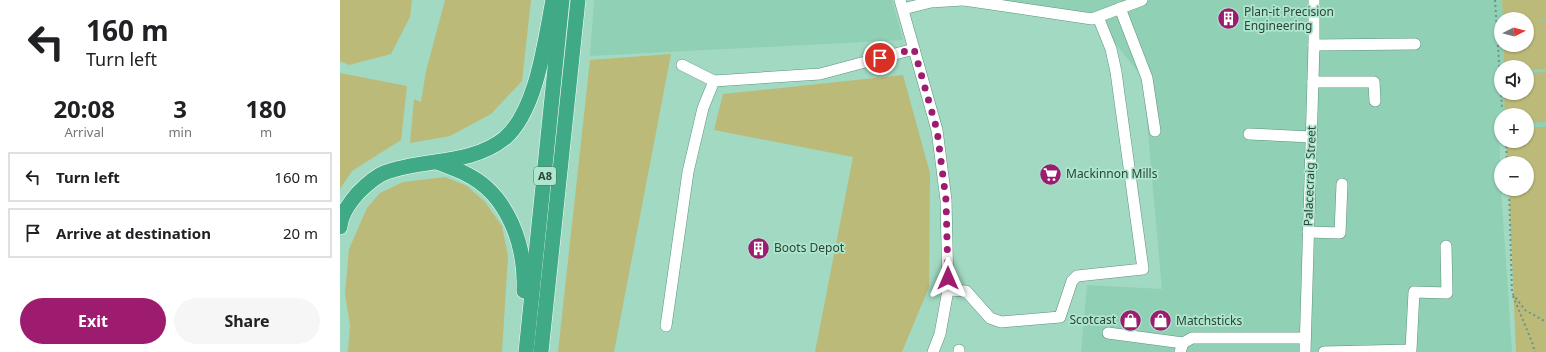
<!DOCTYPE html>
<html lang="en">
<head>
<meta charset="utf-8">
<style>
  :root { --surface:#fff; --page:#f6f6f6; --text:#202124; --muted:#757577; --line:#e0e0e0; --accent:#9d1c6f }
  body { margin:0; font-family:"Noto Sans",sans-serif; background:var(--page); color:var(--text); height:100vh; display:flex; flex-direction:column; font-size:15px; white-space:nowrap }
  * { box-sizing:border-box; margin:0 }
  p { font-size:13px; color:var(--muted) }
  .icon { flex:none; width:22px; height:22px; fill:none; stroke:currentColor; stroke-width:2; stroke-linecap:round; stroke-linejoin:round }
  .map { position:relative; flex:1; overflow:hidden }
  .details { display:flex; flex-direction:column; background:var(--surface); width:340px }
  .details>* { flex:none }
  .banner { background:#fff; color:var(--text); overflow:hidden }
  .needle { width:26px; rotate:84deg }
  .buttons { position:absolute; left:1154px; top:12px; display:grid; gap:8px }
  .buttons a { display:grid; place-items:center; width:40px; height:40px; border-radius:50%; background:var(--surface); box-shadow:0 1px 3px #0004; font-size:20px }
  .pin { position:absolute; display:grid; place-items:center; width:34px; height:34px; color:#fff; margin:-17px; border:2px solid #fff; border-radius:50%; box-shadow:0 1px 4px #0007 }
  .me { position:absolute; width:44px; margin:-22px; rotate:0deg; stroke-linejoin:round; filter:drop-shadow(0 0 3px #0008) }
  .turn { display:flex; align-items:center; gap:14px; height:84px; padding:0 20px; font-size:18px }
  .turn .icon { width:52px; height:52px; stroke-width:2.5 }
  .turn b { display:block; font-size:28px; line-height:34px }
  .eta { display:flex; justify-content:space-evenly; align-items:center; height:68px; text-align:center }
  .eta b { font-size:24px; font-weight:700; line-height:28px }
  .button { display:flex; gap:8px; margin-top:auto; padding:8px 20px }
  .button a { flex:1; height:46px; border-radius:24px; background:var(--accent); color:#fff; font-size:16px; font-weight:700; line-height:46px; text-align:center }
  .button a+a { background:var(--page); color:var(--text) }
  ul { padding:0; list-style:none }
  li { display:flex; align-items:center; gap:12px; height:50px; margin:0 8px 6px; padding:0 12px; border:2px solid var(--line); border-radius:0px }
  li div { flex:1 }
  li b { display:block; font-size:15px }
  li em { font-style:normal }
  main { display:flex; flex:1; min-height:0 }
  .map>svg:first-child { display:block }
  .built { fill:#90d0b5; fill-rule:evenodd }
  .green { fill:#bcba79 }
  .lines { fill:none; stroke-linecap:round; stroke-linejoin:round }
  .minor-casing { stroke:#5e937e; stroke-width:12 }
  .highway-casing { stroke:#fff; stroke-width:16 }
  .path { stroke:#6c9584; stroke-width:2; stroke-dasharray:2 3; stroke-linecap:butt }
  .minor { stroke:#fff; stroke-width:11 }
  .highway { stroke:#40aa86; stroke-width:15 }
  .route { stroke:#9d1c6f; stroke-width:7; stroke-dasharray:0 12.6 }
  .labels { text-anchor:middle; stroke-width:3.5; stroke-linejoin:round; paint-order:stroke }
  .shield { fill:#aee6ce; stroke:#537466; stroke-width:1 }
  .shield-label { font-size:11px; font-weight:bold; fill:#2c4339 }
  .poi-label { font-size:12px; fill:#2c4339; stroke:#aee6ce; text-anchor:start }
  .street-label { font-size:12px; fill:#2c4339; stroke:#aee6ce }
</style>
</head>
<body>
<main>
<section class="details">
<div class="banner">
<div class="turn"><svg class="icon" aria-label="left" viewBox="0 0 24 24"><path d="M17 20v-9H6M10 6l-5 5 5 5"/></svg><div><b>160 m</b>Turn left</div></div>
</div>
<div class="eta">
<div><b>20:08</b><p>Arrival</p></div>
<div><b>3</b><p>min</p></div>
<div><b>180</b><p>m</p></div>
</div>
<ul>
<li><svg class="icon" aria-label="left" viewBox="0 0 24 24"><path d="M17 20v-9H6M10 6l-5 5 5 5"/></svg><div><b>Turn left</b></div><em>160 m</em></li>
<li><svg class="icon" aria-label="arrive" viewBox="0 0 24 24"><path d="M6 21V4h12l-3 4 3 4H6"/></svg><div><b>Arrive at destination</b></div><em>20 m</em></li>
</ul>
<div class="button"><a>Exit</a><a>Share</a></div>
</section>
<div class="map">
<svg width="1206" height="352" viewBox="0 0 1206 352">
  <rect width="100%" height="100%" fill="#a1d9c2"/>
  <g class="built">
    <path d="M254,0H552L563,40L250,56Z"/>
    <path d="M659,0H1206V127H1187V115H1161V128H1159L1161,189L1172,352H741L747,285L822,289L803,78L751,13ZM1161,19H1187V45H1161ZM1161,67H1187V93H1161Z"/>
  </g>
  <g class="green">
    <path d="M0,0H72L70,17L51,54L9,65L0,61Z"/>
    <path d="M105,0H191L182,81L151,114L110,136L70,143L74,99L81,102L86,71Z"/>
    <path d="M1162,0H1206V20L1196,21H1206V69L1187,70V67H1164V45H1187V19H1163Z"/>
    <path d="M331,54L274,352H218L250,60Z"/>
    <path d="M1206,72V122L1187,123V115H1165L1164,93H1187V73Z"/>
    <path d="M0,73L67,86L61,140L12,171L0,189Z"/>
    <path d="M563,75L590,173L589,287L562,352H475L513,157L374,130L383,94Z"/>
    <path d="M1187,127H1206V352H1176L1169,189H1187V163H1167L1166,141H1187Z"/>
    <path d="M105,177L127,186L145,202L162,226L168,256L162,352H8L10,325L5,294L9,249L27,208L40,193L63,182Z"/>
  </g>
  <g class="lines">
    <defs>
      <g id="minor">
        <path d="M560,0L597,130L606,200L608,290L600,334L593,352"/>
        <path d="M624,0L752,19L802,0"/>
        <path d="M780,8L807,78L815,131"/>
        <path d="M563,9L591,2L623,0"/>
        <path d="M974,45L1075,44"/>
        <path d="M342,65L374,81"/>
        <path d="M973,82H1034L1035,101"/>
        <path d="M909,134L971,137"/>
        <path d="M968,232L1000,233L1002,184"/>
        <path d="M608,290L626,291L650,318L661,322L720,317L732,281L737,276L803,269L776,72L771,49L758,17"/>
        <path d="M326,326L348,172L363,108L374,81L480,74L574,49"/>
        <path d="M768,333L843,343"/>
        <path d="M619,352V350"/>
        <path d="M840,352L843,343L852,338H965"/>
        <path d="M965,352L974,45V0"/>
        <path d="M984,352L1071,350L1074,292L1107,293L1106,246"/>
      </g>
      <g id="highway">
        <path d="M97,162C106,166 116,169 126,174C168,194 186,246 184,291"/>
        <path d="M0,227C1,214 9,203 18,193C25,186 34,177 44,173C83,158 130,166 165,138C197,110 205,40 213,0"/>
        <path d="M186,352L222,0"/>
        <path d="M201,352L238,0"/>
      </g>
    </defs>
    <use href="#minor" class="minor-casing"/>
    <use href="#highway" class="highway-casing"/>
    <g class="path">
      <path d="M1155,0L1162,108"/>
      <path d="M1166,141L1167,163"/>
      <path d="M1169,189L1172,293L1185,310L1206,322"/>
      <path d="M1173,296L1192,342L1195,352"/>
    </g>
    <use href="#minor" class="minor"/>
    <use href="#highway" class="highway"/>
  </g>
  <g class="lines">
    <path class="route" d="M540,58L574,49L597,130L606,200L608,278"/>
  </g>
  <defs>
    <symbol id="building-disc" viewBox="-11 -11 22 22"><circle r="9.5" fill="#9d1c6f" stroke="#aee6ce"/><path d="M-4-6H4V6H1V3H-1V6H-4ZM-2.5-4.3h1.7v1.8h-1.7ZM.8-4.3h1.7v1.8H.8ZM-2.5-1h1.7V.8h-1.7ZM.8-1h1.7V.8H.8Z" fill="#fff"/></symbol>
    <symbol id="supermarket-disc" viewBox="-11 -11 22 22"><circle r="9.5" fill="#9d1c6f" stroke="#aee6ce"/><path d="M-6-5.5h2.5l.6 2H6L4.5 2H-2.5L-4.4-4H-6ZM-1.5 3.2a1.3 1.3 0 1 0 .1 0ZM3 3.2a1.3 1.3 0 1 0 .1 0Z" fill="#fff"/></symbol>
    <symbol id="shop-disc" viewBox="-11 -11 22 22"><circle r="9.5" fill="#9d1c6f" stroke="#aee6ce"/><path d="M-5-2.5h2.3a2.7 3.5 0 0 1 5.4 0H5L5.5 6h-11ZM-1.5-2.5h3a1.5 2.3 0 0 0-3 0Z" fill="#fff"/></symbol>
  </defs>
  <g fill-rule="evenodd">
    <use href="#building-disc" x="876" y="6" width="25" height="25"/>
    <use href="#supermarket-disc" x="698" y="162" width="25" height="25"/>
    <use href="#building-disc" x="406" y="236" width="25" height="25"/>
    <use href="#shop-disc" x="778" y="308" width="25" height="25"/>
    <use href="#shop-disc" x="808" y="308" width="25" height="25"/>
  </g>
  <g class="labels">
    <rect class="shield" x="194" y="167" width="22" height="18" rx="3"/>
    <g class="shield-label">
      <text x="205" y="180">A8</text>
    </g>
    <g class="poi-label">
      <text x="904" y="16">Plan-it Precision<tspan x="904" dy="14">Engineering</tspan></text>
      <text x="726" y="178">Mackinnon Mills</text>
      <text x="434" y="252">Boots Depot</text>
      <text x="776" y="324" text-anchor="end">Scotcast</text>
      <text x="836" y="325">Matchsticks</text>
    </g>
    <g class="street-label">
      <text transform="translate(970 176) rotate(-88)" y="4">Palacecraig Street</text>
    </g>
  </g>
</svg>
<div class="buttons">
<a><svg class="needle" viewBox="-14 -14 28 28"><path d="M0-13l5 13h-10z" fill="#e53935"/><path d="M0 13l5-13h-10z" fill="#757577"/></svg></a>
<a><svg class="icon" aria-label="sound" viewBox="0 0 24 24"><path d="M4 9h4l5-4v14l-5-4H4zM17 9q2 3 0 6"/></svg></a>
<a>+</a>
<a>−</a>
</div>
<div class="pin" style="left:540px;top:58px;background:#d93025"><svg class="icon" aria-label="arrive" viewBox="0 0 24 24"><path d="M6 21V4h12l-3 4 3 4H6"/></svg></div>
<svg class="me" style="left:608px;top:278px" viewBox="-20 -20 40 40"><path d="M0-17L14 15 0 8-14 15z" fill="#9d1c6f" stroke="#fff" stroke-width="4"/></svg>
</div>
</main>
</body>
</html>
